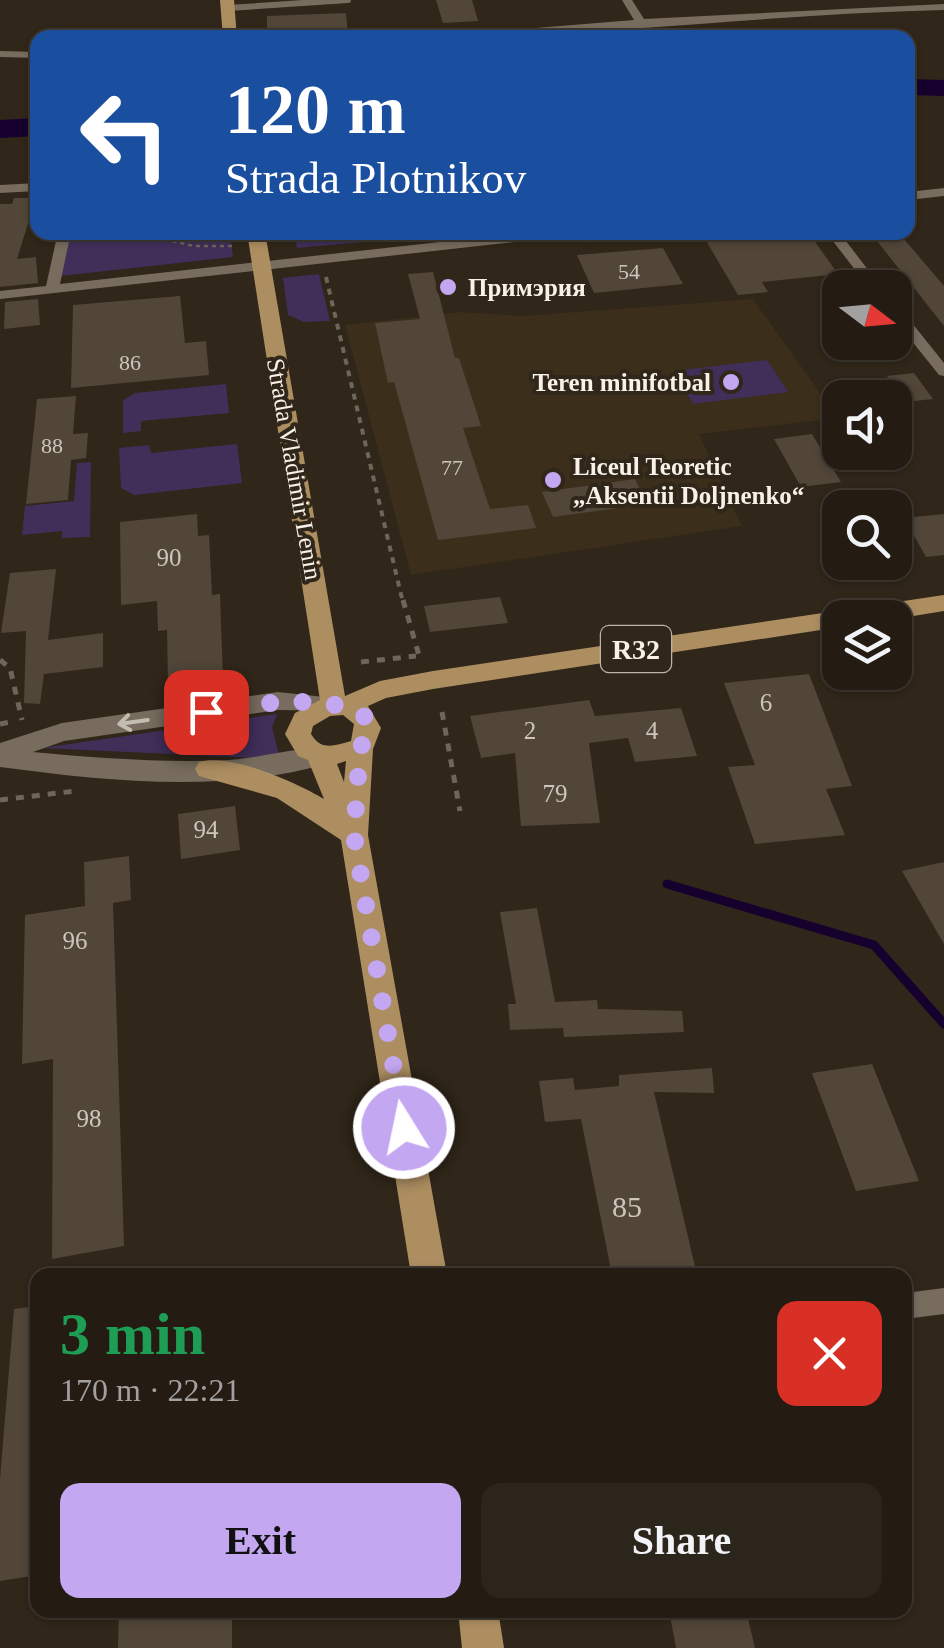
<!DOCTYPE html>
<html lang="en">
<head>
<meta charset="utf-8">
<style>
  :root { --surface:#241c13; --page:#2c251c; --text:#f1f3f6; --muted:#a3a1a0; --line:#413a33; --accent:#c4a7f1 }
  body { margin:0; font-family:Georgia,serif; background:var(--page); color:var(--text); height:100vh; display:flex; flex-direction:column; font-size:38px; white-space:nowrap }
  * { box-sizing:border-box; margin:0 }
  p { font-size:32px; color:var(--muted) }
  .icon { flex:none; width:55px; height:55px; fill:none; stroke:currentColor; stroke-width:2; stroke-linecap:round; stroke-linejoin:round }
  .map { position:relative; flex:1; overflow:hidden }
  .panel { position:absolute; left:30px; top:1268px; width:882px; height:350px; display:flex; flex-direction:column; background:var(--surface); border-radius:20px; box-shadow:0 2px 8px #0004,0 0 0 2px var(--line) }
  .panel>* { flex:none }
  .guide { position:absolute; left:30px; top:30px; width:885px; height:210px; border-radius:20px; box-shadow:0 2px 8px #0004,0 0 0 2px var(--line); background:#1a4fa0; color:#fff; overflow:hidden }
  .needle { width:65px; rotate:106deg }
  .tools { position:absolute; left:822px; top:270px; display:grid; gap:20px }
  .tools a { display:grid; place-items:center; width:90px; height:90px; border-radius:20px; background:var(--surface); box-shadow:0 2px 8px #0004,0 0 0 2px var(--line); font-size:50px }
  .pin { position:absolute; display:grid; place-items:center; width:85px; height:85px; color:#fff; margin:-42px; border-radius:20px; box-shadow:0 5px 15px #0006 }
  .me { position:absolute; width:110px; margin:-55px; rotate:350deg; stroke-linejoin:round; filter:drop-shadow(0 0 8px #0008) }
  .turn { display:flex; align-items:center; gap:35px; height:210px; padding:0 30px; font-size:45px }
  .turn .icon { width:130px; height:130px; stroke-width:2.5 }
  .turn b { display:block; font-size:70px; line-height:85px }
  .round { display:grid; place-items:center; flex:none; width:105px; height:105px; border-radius:20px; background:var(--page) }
  .head { display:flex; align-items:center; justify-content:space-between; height:170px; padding:0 30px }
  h1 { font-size:60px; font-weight:700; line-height:75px; color:#1e9e55 }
  .cta { display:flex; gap:20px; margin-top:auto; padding:20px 30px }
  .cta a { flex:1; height:115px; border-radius:20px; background:var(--accent); color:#111; font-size:40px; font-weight:700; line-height:115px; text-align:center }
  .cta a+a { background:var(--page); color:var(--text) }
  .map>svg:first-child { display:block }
  .built { fill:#3b2e1b }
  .green { fill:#412f5a }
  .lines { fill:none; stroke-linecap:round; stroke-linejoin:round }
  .stream { stroke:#16002e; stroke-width:9 }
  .river { fill:#16002e; fill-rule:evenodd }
  .building { fill:#514638 }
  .path-far2 { stroke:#6f665a; stroke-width:2.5; stroke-dasharray:4 4; stroke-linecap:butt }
  .path-far1 { stroke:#6f665a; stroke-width:4; stroke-dasharray:6 6; stroke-linecap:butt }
  .path { stroke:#6f665a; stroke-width:5; stroke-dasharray:8 8; stroke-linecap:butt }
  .service { stroke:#776c5d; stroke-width:6 }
  .minor { fill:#776c5d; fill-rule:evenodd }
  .secondary { fill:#776c5d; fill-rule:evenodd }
  .primary { fill:#ad8e61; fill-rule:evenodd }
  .oneway { stroke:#c4bcb0 }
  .route { stroke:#c4a7f1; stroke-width:18; stroke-dasharray:0 32.4 }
  .poi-dot { fill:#c4a7f1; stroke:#302619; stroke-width:4 }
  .labels { text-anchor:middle; stroke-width:8; stroke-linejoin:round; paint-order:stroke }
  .far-number-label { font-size:22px; fill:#cec6bc }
  .far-poi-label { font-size:25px; font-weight:bold; fill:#f7f1e8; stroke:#302619; text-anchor:start }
  .far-street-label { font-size:25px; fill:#f7f1e8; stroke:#302619 }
  .number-label { font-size:25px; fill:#cec6bc }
  .shield { fill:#302619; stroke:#bbb4aa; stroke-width:2.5 }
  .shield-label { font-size:28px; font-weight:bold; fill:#f7f1e8 }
  .near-number-label { font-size:30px; fill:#cec6bc }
</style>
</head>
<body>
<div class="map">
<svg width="944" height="1648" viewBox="0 0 944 1648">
  <rect width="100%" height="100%" fill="#302619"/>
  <path class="built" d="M753,299L838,418L699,434L742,526L411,575L345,325L462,312L522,316Z"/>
  <g class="green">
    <path d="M294,232H470V233L297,248Z"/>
    <path d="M70,233H230L233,257L60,276Z"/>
    <path d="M319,274L330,321L304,322L288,315L283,278Z"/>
    <path d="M767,360L788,392L693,404L674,371Z"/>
    <path d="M226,384L229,413L141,421V431L123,433V400L135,393Z"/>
    <path d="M237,444L242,483L134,495L121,488L119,448L149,445L151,453Z"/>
    <path d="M91,462L90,537L62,538V531L22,535L25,506L74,501L77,463Z"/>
    <path d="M277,714L272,727L280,759L42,748Z"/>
  </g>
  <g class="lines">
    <path class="stream" d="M667,884L874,945L944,1024"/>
    <g class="river">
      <path d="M908,79L944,80V96L908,95Z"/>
      <path d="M38,118V136L0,138V120Z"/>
    </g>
  </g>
  <g class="building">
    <path d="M436,0H472L478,21L443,23Z"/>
    <path d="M346,13L348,36L267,38V16Z"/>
    <path d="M14,198H36L17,259L36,257L38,283L0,287V204H12Z"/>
    <path d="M721,232H808L838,274L762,282L768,292L738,295L702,234Z"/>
    <path d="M870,232H898L944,286V326Z"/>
    <path d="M663,248L683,284L594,293L577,255Z"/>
    <path d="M433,272L455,358H459L481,426L463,428L490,509L528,505L536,528L438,540L394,382L388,383L375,323L420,319L408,274Z"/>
    <path d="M180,296L185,343L206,341L209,375L71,388L73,305Z"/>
    <path d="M38,299L40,325L4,329L5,302Z"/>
    <path d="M914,373L933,399L905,402L887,376Z"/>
    <path d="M76,396L73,434L88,433L86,458L71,460L68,500L26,504L37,399Z"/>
    <path d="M812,434L841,482L801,487L774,439Z"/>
    <path d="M635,479L647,504L553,517L542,492Z"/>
    <path d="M197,514L198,536L209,535L212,595L220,594L223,678L168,684L167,630L158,631L157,601L121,605L120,522Z"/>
    <path d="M944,514V555L926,557L904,518Z"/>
    <path d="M56,569L48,640L103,633V667L44,674L40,704L24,703L26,631L1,633L10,573Z"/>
    <path d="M500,597L508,623L430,632L424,606Z"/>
    <path d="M809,674L852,786L826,789L845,835L755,844L728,767L755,765L724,683Z"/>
    <path d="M589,700L595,716L681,708L697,756L635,762L628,738L589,743L600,823L521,826L515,753L481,758L470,716Z"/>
    <path d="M235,806L240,850L181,859L178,814Z"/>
    <path d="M129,856L131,900L113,903L124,1246L52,1259L53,1059L22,1064L25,915L85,906L84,862Z"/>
    <path d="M944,862V944L902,871Z"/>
    <path d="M537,908L555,1002L597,1000L598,1009L682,1011L684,1032L564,1037L563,1028L510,1030L508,1004H516L500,912Z"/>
    <path d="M872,1064L919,1181L856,1191L812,1073Z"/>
    <path d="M712,1068L714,1093L654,1092L697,1275H612L581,1119L545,1122L539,1081L573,1078L575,1090L619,1086V1075Z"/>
    <path d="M38,1306V1575L0,1581V1479L14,1309Z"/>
    <path d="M119,1610H232V1648H118Z"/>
    <path d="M669,1610H746L755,1648H676Z"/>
  </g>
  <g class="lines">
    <g class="path-far2">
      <path d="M149,236L194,246H235"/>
      <path d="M314,240L331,232"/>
      <path d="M585,241L663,232"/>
    </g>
    <path class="path-far1" d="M326,277L403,603"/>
    <g class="path">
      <path d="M403,600L420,659"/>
      <path d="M0,660L10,668L22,720"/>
      <path d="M361,662L416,656"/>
      <path d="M442,712L460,811"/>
      <path d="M0,724L15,721"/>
      <path d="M0,800L75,791"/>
    </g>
    <path class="service" d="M228,8L348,0"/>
    <g class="minor">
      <path d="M622,0H632L644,19L944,4V10C764,14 590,38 411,38L634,20Z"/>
      <path d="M0,51L38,52V58L0,57Z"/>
      <path d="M38,183V191L0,193V185Z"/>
      <path d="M944,188V196L908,200V192Z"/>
      <path d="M58,232H71L60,284L530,232H575L569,236L0,299V291L46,286Z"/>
      <path d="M826,232H839L882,288H869Z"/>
      <path d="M895,307L900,308L944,363V376L939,375L895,320Z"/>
      <path d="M944,1288V1314L905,1319V1293Z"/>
    </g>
    <path class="secondary" d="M278,692L343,699L347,705L343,711L278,710L64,741L33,752C98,758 163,763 229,760C253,759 312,744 329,749L333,756L329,763C225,794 106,781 0,767V743L62,723Z"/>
    <g class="primary">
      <path d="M220,0H234L237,38H223Z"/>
      <path d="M247,232H265L345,696L380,681L433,671L944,595V611L895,619L840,618V627L433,689L386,698L368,706L381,728L373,749L368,835L447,1275H411L341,840L277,798L199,776L195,769L199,762C230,753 296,782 324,799L308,760L298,756L285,734L295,713L320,700ZM330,716L343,715L354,724L351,741C334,746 321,751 311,734L313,726ZM346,761L344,782L337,764Z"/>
      <path d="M458,1610H498L504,1648H462Z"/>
    </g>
  </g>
  <defs><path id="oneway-shaft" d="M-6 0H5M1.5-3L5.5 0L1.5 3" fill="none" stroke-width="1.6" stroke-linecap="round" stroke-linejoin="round" transform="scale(2.5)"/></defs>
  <use class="oneway" href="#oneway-shaft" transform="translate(133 722) rotate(172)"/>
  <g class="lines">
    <path class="route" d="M206,712L278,702H309L346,706L364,716L369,724L370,732L360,748L354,835L404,1128"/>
  </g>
  <g class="poi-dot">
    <circle cx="448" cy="287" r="10"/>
    <circle cx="731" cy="382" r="10"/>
    <circle cx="553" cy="480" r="10"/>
  </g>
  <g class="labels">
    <g class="far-number-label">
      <text x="629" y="279">54</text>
      <text x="130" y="370">86</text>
      <text x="52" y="453">88</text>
      <text x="452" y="475">77</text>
    </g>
    <g class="far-poi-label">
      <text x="468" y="296">Примэрия</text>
      <text x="711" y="391" text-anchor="end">Teren minifotbal</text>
      <text x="573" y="475">Liceul Teoretic<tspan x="573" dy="29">„Aksentii Doljnenko“</tspan></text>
    </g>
    <g class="far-street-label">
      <text transform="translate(295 469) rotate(80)" y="9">Strada Vladimir Lenin</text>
    </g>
    <g class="number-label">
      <text x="169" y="566">90</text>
      <text x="766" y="711">6</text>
      <text x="530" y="739">2</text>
      <text x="652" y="739">4</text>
      <text x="555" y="802">79</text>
      <text x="206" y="838">94</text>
      <text x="75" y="949">96</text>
      <text x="89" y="1127">98</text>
    </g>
    <rect class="shield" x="601" y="626" width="70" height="46" rx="8"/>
    <g class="shield-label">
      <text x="636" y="659">R32</text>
    </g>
    <g class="near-number-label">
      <text x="627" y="1217">85</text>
    </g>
  </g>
</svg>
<div class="tools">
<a><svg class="needle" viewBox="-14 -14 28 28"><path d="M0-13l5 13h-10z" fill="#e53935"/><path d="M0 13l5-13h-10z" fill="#a3a1a0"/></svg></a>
<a><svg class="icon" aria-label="sound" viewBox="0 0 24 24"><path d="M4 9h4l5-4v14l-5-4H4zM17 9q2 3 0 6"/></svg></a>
<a><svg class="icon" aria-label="search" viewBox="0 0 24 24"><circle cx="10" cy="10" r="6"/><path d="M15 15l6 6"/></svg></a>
<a><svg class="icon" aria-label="layers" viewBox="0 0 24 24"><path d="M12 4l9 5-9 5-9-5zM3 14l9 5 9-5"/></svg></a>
</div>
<div class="pin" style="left:206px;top:712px;background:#d93025"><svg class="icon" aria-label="arrive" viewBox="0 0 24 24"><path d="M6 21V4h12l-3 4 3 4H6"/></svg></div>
<svg class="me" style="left:404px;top:1128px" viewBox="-20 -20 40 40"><circle r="17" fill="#c4a7f1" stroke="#fff" stroke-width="3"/><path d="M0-11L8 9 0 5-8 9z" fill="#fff"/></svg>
<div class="guide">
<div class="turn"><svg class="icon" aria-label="left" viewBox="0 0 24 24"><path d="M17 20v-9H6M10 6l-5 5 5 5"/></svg><div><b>120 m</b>Strada Plotnikov</div></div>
</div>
<section class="panel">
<div class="head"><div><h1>3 min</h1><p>170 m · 22:21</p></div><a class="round" style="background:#d93025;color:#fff"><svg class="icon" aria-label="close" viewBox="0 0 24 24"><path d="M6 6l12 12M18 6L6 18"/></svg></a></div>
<div class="cta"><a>Exit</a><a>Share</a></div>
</section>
</div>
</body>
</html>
